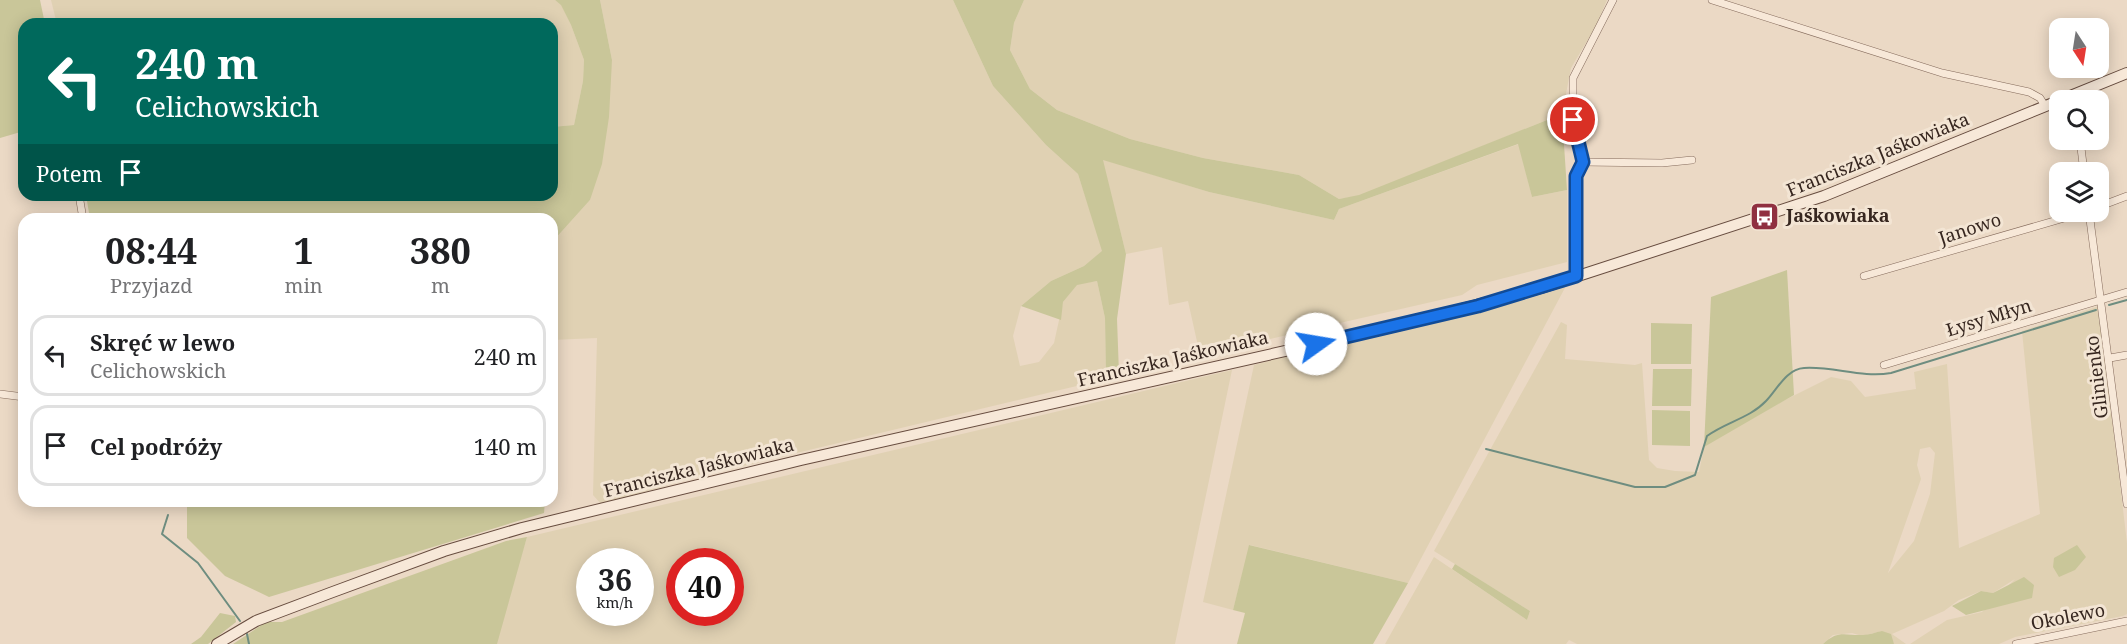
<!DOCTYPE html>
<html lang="pl">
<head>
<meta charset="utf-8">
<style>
  :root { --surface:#fff; --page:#f6f6f6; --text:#202124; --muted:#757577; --line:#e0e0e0 }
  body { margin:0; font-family:"Noto Serif",serif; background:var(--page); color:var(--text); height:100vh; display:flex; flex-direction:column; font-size:22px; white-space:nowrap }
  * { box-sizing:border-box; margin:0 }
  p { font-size:20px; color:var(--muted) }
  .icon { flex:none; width:33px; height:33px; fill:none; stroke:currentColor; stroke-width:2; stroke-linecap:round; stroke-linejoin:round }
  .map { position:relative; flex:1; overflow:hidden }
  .sheet { position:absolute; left:18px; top:213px; width:540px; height:294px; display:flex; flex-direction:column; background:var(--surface); border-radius:18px; box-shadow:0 3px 15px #0003 }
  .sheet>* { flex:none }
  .hud { position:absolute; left:18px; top:18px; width:540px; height:183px; border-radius:18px; box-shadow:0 3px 15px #0003; background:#00695c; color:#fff; overflow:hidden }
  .needle { width:39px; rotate:168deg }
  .tools { position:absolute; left:2049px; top:18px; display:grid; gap:12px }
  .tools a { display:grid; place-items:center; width:60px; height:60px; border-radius:12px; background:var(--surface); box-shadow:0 3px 15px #0003; font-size:30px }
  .speed { position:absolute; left:576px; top:548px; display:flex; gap:12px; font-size:30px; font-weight:700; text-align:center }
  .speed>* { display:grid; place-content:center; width:78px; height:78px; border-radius:50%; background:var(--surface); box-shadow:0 3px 15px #0003; line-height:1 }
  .speed small { font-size:15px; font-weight:400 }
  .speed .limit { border:9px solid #d22; background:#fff; color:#111 }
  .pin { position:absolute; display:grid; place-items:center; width:51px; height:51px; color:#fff; margin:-26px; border:3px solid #fff; border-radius:50%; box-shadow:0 2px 6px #0007 }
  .me { position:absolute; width:66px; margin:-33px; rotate:77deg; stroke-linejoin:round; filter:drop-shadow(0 0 4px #0008) }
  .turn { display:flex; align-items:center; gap:21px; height:126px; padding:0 18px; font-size:27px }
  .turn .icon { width:78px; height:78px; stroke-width:2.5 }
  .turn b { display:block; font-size:42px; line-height:51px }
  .then { display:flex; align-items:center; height:57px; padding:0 18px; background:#0003; gap:12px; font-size:22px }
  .eta { display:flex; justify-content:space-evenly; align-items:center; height:102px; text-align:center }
  .eta b { font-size:36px; font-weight:700; line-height:42px }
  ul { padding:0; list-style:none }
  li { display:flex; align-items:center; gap:18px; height:81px; margin:0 12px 9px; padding:0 6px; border:3px solid var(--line); border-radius:18px }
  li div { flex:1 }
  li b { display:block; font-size:22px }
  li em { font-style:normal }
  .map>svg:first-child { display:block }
  .farmland { fill:#e0d1b3; fill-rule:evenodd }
  .green { fill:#c9c699 }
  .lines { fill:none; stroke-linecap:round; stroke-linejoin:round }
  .stream { stroke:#6e8d80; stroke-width:2 }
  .street-casing { stroke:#856b5c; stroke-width:8 }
  .secondary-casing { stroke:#674c3f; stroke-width:12 }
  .street { stroke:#f7e8d8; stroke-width:7 }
  .secondary { stroke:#f7e8d8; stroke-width:10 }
  .route-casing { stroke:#114b97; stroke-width:15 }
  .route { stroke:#1a73e8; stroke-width:10 }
  .labels { text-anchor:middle; stroke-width:6; stroke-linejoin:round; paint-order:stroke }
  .street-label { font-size:18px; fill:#36261f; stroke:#f3e5d4 }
  .poi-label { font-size:18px; font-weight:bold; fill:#36261f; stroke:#f3e5d4; text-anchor:start }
</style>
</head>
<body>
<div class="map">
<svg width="2127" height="644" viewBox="0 0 2127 644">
  <rect width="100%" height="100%" fill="#ebd9c5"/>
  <g class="farmland">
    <path d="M51,0H555L561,4L571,25L584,60L583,81L574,125L552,127V24H57Z"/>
    <path d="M600,0H953L993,86L1046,145L1078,174L1103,251L1084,266L1051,281L1021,306L1013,336L1020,366L1039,362L1054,343L1063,302L1077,284L1097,281L1105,318L1106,379L705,475L601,504L593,495L597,338L552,340L554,240L590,200L612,60Z"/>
    <path d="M1024,0H1607L1596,26L1571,68L1562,114L1359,196L1339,199L1299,175L1203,158L1130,139L1057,110L1030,89L1010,50L1014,23Z"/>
    <path d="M1519,144L1532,197L1567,190V262L1477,285L1462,295L1200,355L1188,301L1169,305L1162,247L1126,254L1102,159L1209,192L1334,220L1339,209Z"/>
    <path d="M1567,284L1408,583L1250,545L1233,610L1203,602L1254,365Z"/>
    <path d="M2099,306L2127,543V614L2123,616L2015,637L1999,644H1910L1947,620L1982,612L2015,579L1993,593L1981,591L1959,600L1944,611L1892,634L1906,644H1894L1882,631L1862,636L1852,633L1833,635L1823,644H1577L1569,640L1566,644H1385L1434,557L1527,620L1530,611L1434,551L1561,322L1567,325L1565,359L1635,365L1642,363L1649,460L1657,468L1675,471L1699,472L1704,447L1715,435L1831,377L1851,381L1865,397L1916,389L1914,372L1947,364L1959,548L2040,514L2022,331ZM1930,447L1935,453L1930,494L1914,541L1888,573L1921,479L1917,465L1920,449Z"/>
    <path d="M1232,370L1175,644H494L527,537ZM590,561H640V612H590ZM680,561H730V612H680Z"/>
  </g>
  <g class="green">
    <path d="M0,0H40L45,24H24V131L0,138Z"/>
    <path d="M555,0H600L612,60L609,117L602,164L590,200L554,240L552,327V219H90L86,195H552V127L574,125L583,81L584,60L571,25L561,5Z"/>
    <path d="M953,0H1024L1014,23L1010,50L1030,89L1057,110L1130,139L1203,158L1299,175L1339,199L1359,195L1562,114L1567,190L1532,197L1518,144L1339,209L1334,220L1209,192L1103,160L1126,254L1117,319L1119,374L1106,379L1105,318L1097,281L1077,285L1063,302L1061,320L1021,306L1051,281L1084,266L1102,251L1078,174L1046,145L993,86Z"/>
    <path d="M1787,270L1794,395L1704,447L1711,297Z"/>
    <path d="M1651,323L1692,324L1691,364H1651Z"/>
    <path d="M1653,369H1692L1691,406H1652Z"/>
    <path d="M1652,410L1690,411V446L1652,445Z"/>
    <path d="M187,501H545L544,513L269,597L225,576L187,538Z"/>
    <path d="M527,537L497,644H233L266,622H282L506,541Z"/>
    <path d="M1249,545L1408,583L1373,644H1237L1245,613L1233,610Z"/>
    <path d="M2077,545L2086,557L2075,570L2059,577L2053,567L2054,558Z"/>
    <path d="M1455,564L1530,611L1527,620L1452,569Z"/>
    <path d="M2024,577L2034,585L2032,598L1966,615L1952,606L1981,591L1993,593Z"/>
    <path d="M220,613L235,616L236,622L208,644H191L201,637Z"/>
    <path d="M1882,631L1891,634L1894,644H1823C1839,629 1845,636 1863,635C1869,635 1876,632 1882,631Z"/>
  </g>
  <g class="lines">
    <g class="stream">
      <path d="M2109,305L2127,300"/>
      <path d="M1486,449L1635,487H1665L1695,475L1707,436C1726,422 1750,418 1766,401C1777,390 1786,369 1804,368C1833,366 1861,378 1891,373L2096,310"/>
      <path d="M168,515L162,534L198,563L240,621"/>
      <path d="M247,634L249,644"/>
    </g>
    <defs>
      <g id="street">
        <path d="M1712,0L1942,73L2029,92L2040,98L2045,106"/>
        <path d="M2080,140L2084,172"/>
        <path d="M1583,162L1662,163L1692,160"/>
        <path d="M79,195L83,219"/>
        <path d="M2098,207L2127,196"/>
        <path d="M2089,212L2127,504"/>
        <path d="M1576,276V176L1583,162L1573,120V78L1613,0"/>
        <path d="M1864,276L2085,212"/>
        <path d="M2110,358L2127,355"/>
        <path d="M1884,365L2127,292"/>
        <path d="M0,394L24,397"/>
        <path d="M2016,644L2127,621"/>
      </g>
      <path id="secondary" d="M217,644L256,621L330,593L444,551L522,528L801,460L1401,325L1541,288L1824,196L2127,73"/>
    </defs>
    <use href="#street" class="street-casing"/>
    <use href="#secondary" class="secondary-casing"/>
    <use href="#street" class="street"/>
    <use href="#secondary" class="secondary"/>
  </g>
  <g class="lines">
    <defs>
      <path id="route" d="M1316,344L1478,306L1576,276V176L1583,162L1573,120"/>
    </defs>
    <use href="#route" class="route-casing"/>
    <use href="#route" class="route"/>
  </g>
  <defs>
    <symbol id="bus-square" viewBox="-11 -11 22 22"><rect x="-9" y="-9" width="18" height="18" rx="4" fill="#903041" stroke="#f3e5d4"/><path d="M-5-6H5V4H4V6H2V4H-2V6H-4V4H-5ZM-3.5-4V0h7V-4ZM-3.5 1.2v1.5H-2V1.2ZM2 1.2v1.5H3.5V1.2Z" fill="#fff"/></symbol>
  </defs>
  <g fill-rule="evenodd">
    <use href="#bus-square" x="1748" y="200" width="33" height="33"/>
  </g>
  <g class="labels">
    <g class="street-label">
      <text transform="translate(1878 155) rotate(-22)" y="6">Franciszka Jaśkowiaka</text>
      <text transform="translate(1970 229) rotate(-18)" y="6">Janowo</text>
      <text transform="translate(1989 318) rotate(-17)" y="6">Łysy Młyn</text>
      <text transform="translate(1173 359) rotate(-13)" y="6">Franciszka Jaśkowiaka</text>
      <text transform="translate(2097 377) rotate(-97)" y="6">Glinienko</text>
      <text transform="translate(699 468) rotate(-14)" y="6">Franciszka Jaśkowiaka</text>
      <text transform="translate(2068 617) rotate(-11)" y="6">Okolewo</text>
    </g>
    <g class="poi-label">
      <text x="1786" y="222">Jaśkowiaka</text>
    </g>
  </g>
</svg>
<div class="tools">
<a><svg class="needle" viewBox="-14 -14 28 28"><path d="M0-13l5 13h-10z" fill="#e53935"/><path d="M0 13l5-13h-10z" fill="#757577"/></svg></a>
<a><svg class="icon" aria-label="search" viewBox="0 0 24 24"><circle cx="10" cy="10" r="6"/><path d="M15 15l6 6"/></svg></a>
<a><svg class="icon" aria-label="layers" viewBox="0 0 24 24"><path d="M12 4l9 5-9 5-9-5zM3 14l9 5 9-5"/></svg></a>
</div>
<div class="speed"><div>36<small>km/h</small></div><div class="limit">40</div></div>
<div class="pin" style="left:1573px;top:120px;background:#d93025"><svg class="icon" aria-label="arrive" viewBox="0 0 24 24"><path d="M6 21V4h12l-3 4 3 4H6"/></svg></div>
<svg class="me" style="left:1316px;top:344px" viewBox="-20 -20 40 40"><circle r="19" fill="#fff"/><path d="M0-13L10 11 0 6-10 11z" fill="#1a73e8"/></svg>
<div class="hud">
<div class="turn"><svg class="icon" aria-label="left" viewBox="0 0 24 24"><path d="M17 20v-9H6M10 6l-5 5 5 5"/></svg><div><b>240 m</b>Celichowskich</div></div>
<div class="then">Potem<svg class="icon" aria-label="arrive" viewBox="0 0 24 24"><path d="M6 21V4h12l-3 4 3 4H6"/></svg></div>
</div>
<section class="sheet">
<div class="eta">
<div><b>08:44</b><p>Przyjazd</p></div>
<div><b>1</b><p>min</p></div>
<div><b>380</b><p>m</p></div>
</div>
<ul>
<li><svg class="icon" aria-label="left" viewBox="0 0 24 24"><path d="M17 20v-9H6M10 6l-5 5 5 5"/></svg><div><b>Skręć w lewo</b><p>Celichowskich</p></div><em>240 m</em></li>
<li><svg class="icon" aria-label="arrive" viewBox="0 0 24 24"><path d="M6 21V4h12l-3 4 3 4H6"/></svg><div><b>Cel podróży</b></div><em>140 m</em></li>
</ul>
</section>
</div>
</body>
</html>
